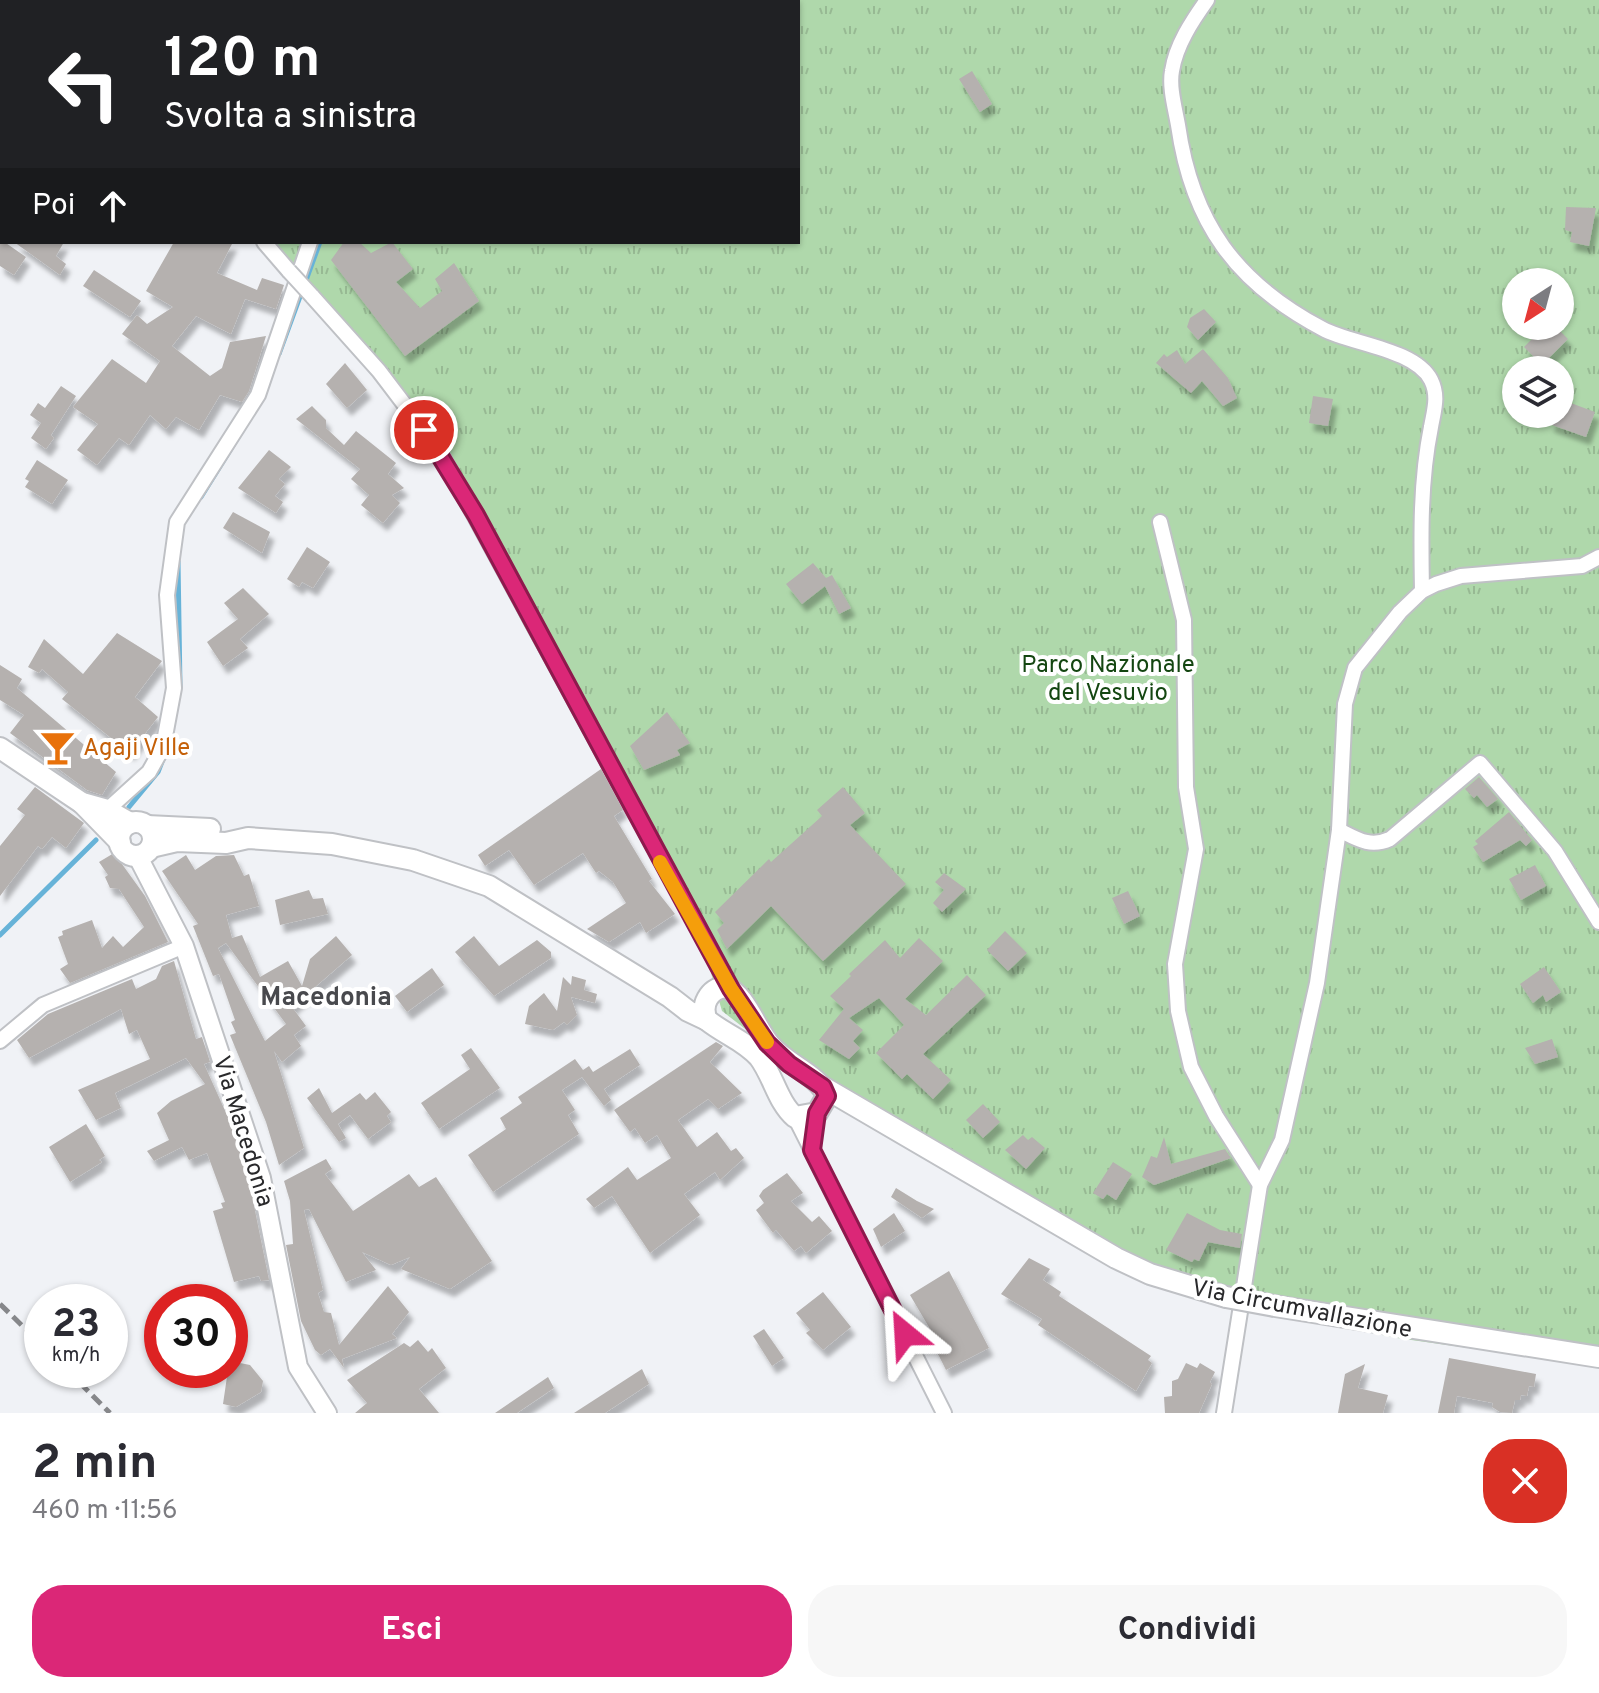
<!DOCTYPE html>
<html lang="it">
<head>
<meta charset="utf-8">
<style>
  :root { --surface:#fff; --page:#f7f7f7; --text:#2b2b33; --muted:#7c7c81; --accent:#db2777 }
  body { margin:0; font-family:Overpass,sans-serif; background:var(--page); color:var(--text); height:100vh; display:flex; flex-direction:column; font-size:30px; white-space:nowrap }
  * { box-sizing:border-box; margin:0 }
  p { font-size:26px; color:var(--muted) }
  .icon { flex:none; width:44px; height:44px; fill:none; stroke:currentColor; stroke-width:2; stroke-linecap:round; stroke-linejoin:round }
  .map { position:relative; height:1413px; overflow:hidden }
  .side { display:flex; flex-direction:column; background:var(--surface); flex:1 }
  .side>* { flex:none }
  .guide { position:absolute; left:0px; top:0px; width:800px; height:244px; box-shadow:0 2px 6px #0004; background:#202124; color:#fff; overflow:hidden }
  .needle { width:52px; rotate:216deg }
  .buttons { position:absolute; left:1502px; top:268px; display:grid; gap:16px }
  .buttons a { display:grid; place-items:center; width:72px; height:72px; border-radius:50%; background:var(--surface); box-shadow:0 2px 6px #0004; font-size:40px }
  .speed { position:absolute; left:24px; top:1284px; display:flex; gap:16px; font-size:40px; font-weight:700; text-align:center }
  .speed>* { display:grid; place-content:center; width:104px; height:104px; border-radius:50%; background:var(--surface); box-shadow:0 2px 6px #0004; line-height:1 }
  .speed small { font-size:20px; font-weight:400 }
  .speed .limit { border:12px solid #d22; background:#fff; color:#111 }
  .pin { position:absolute; display:grid; place-items:center; width:68px; height:68px; color:#fff; margin:-34px; border:4px solid #fff; border-radius:50%; box-shadow:0 2px 8px #0007 }
  .me { position:absolute; width:88px; margin:-44px; rotate:333deg; stroke-linejoin:round; filter:drop-shadow(0 0 6px #0008) }
  .turn { display:flex; align-items:center; gap:28px; height:168px; padding:0 32px; font-size:36px }
  .turn .icon { width:104px; height:104px; stroke-width:2.5 }
  .turn b { display:block; font-size:56px; line-height:68px }
  .then { display:flex; align-items:center; height:76px; padding:0 32px; background:#0003; gap:16px; font-size:30px }
  .round { display:grid; place-items:center; flex:none; width:84px; height:84px; border-radius:32px; background:var(--page) }
  .head { display:flex; align-items:center; justify-content:space-between; height:136px; padding:0 32px }
  h1 { font-size:48px; font-weight:700; line-height:60px }
  .primary-button { display:flex; gap:16px; margin-top:auto; padding:16px 32px }
  .primary-button a { flex:1; height:92px; border-radius:32px; background:var(--accent); color:#fff; font-size:32px; font-weight:700; line-height:92px; text-align:center }
  .primary-button a+a { background:var(--page); color:var(--text) }
  .map>svg:first-child { display:block }
  .park { fill:url(#park-tufts); fill-rule:evenodd }
  .lines { fill:none; stroke-linecap:round; stroke-linejoin:round }
  .stream { stroke:#67b3d8; stroke-width:5 }
  .building { fill:#b5b1af; fill-rule:evenodd; filter:url(#shadow) }
  .minor-casing { stroke:#bfc1c5; stroke-width:18 }
  .tertiary-casing { stroke:#bfc1c5; stroke-width:22 }
  .secondary-casing { stroke:#bfc1c5; stroke-width:24 }
  .minor { stroke:#fff; stroke-width:14 }
  .tertiary { stroke:#fff; stroke-width:18 }
  .secondary { stroke:#fff; stroke-width:20 }
  .rail { stroke:#86878a; stroke-width:5; stroke-dasharray:12 6; stroke-linecap:butt }
  .minor-bridge-casing { stroke:#bfc1c5; stroke-width:18; stroke-linecap:butt }
  .secondary-bridge-casing { stroke:#bfc1c5; stroke-width:24; stroke-linecap:butt }
  .minor-bridge { stroke:#fff; stroke-width:14 }
  .secondary-bridge { stroke:#fff; stroke-width:20 }
  .route-casing { stroke:#8e194d; stroke-width:20 }
  .route { stroke:#db2777; stroke-width:14 }
  .slow { stroke:#f59e0b; stroke-width:14 }
  .labels { text-anchor:middle; stroke-width:8; stroke-linejoin:round; paint-order:stroke }
  .park-label { font-size:24px; fill:#144611; stroke:#fff }
  .food-label { font-size:24px; fill:#c56008; stroke:#fff; text-anchor:start }
  .street-label { font-size:24px; fill:#29292b; stroke:#fff }
  .neighbourhood-label { font-size:26px; font-weight:bold; fill:#48494d; stroke:#fff }
</style>
</head>
<body>
<div class="map">
<svg width="1599" height="1413" viewBox="0 0 1599 1413">
  <defs>
    <pattern id="park-tufts" width="24" height="20" patternUnits="userSpaceOnUse" patternTransform="scale(2)"><rect width="24" height="20" fill="#afd8ab"/><path d="M3 7l-1-3M5 7V3M7 7l1-3M15 17l-1-3M17 17v-4M19 17l1-3" fill="none" stroke="#97b993"/></pattern>
    <filter id="shadow"><feDropShadow dx="4.5" dy="8" stdDeviation="2" flood-color="#0004"/></filter>
  </defs>
  <rect width="100%" height="100%" fill="#f0f2f6"/>
  <path class="park" d="M43,0H1599V1366L1397,1338L1242,1307L1160,1284L1036,1224L862,1116L806,1076L722,1011L705,952L524,626L438,460L346,343L257,242H798V2ZM1516,282H1560V326H1516ZM1516,370H1560V414H1516Z"/>
  <g class="lines">
    <g class="stream">
      <path d="M279,354L320,242"/>
      <path d="M201,497L263,397"/>
      <path d="M178,561L180,687"/>
      <path d="M129,807L158,772L172,736"/>
      <path d="M0,935L96,840"/>
    </g>
  </g>
  <g class="building">
    <path d="M972,71L992,104L980,112L959,79Z"/>
    <path d="M1566,207L1596,208L1589,246L1570,242L1572,232L1565,230Z"/>
    <path d="M0,239L26,257L14,275L0,266Z"/>
    <path d="M14,242H64L56,256L66,264L60,275Z"/>
    <path d="M174,242H233L217,273L257,290L262,278L284,285L276,309L245,299L231,334L196,316L172,346L210,376L222,368L230,342L266,336L249,391L242,402L220,395L199,430L176,417L166,429L150,415L129,445L119,438L97,465L77,450L98,424L73,407L112,359L146,383L160,361L122,334L137,315L147,324L173,307L146,291Z"/>
    <path d="M344,242H359L371,253L392,242L413,269L396,282L420,308L442,291L435,279L454,263L479,301L405,356L331,260Z"/>
    <path d="M94,270L141,301L130,317L83,286Z"/>
    <path d="M1204,309L1216,322L1198,340L1187,327L1190,318Z"/>
    <path d="M1545,326H1555L1568,339L1542,365L1524,347Z"/>
    <path d="M1203,349L1228,378L1237,398L1223,406L1202,381L1191,393L1156,363L1164,354L1167,357L1177,350L1185,364Z"/>
    <path d="M345,363L367,390L347,408L326,384Z"/>
    <path d="M61,386L76,396L51,435L54,438L46,449L31,438L41,423L30,415L38,403L45,408Z"/>
    <path d="M1313,396L1333,399L1328,426L1309,423Z"/>
    <path d="M1560,399L1595,412L1586,437L1549,424L1553,414H1560Z"/>
    <path d="M312,406L326,420V428L344,445L356,431L396,463L388,474L404,488L392,495L400,503L383,523L361,505L369,495L351,479L360,469L296,419Z"/>
    <path d="M269,450L291,467L279,479L285,484L275,496L283,502L276,513L238,488Z"/>
    <path d="M37,460L68,480L52,504L25,487L29,481L25,479Z"/>
    <path d="M233,512L270,532L262,553L223,528Z"/>
    <path d="M307,547L330,562L313,588L302,582L299,587L287,579Z"/>
    <path d="M813,563L826,578L832,575L851,608L839,614L825,586L802,604L786,584Z"/>
    <path d="M243,588L269,614L240,639L248,648L223,666L207,642L238,619L224,603Z"/>
    <path d="M117,633L162,661L135,697L158,717L130,753L62,699L68,692L42,669L39,673L28,667L44,639L83,674Z"/>
    <path d="M0,665L22,679L17,688L116,772L102,795L87,790L10,733L24,715L0,700Z"/>
    <path d="M667,712L690,743L677,750L680,755L644,770L630,746Z"/>
    <path d="M601,769L623,810L614,816L652,879L649,881L675,914L646,933L640,922L609,942L587,929L626,903L613,882L599,871L596,873L583,853L534,885L509,850L485,866L478,855Z"/>
    <path d="M1479,777L1498,799L1487,807L1477,795L1474,798L1465,789Z"/>
    <path d="M35,787L84,823L66,848L52,837L42,849L38,846L0,896V846L25,815L17,809Z"/>
    <path d="M843,787L865,813L850,825L906,884L823,961L771,906L727,949L717,930L724,923L715,912L769,859L771,862L822,816L817,810Z"/>
    <path d="M1509,812L1532,840L1526,846L1520,840L1483,862L1473,847L1478,844L1475,841Z"/>
    <path d="M114,853L145,896L168,942L70,983L60,969L68,964L58,937L63,935L62,931L92,920L102,948L113,936L123,947L144,927L119,889L110,888L105,877L108,875L99,862Z"/>
    <path d="M186,855L195,870L216,856L234,855L244,876L249,874L259,906L226,915L232,938L242,935L260,977L288,961L302,986L310,959L336,936L352,955L292,1007L306,1026L294,1035L301,1046L282,1062L274,1051L304,1148L279,1165L266,1122L230,1035L236,1033L231,1022L235,1020L219,974L213,976L193,926L198,924L162,871ZM226,943L286,1024L265,1041L218,948Z"/>
    <path d="M1535,865L1546,886L1521,900L1509,879Z"/>
    <path d="M944,873L966,889L942,912L933,903L944,890L935,882Z"/>
    <path d="M309,890L313,899L323,898L328,914L280,925L275,900Z"/>
    <path d="M1128,891L1140,916L1124,924L1112,898Z"/>
    <path d="M1005,931L1027,953L1008,971L987,950Z"/>
    <path d="M474,936L499,966L537,940L551,952V958L494,996L455,952Z"/>
    <path d="M919,938L943,961L905,999L926,1015L967,975L986,995L923,1054L951,1080L933,1099L907,1074L902,1079L876,1053L904,1025L879,998L849,1018L863,1030L853,1041L860,1048L849,1059L819,1040L844,1009L830,996L851,976L849,974L885,940L900,958Z"/>
    <path d="M174,961L196,1039L202,1037L210,1062L204,1064L231,1124L249,1181L269,1280L261,1281L259,1276L234,1282L213,1211L223,1208L221,1203L225,1202L207,1153L189,1160L182,1147L154,1161L147,1151L169,1140L157,1113L171,1101L205,1084L186,1058L115,1093L121,1108L96,1120L78,1090L150,1059L137,1030L129,1034L121,1009L29,1058L17,1040L48,1014L132,979L136,989L156,979L162,966Z"/>
    <path d="M1544,967L1561,992L1546,1002L1543,995L1533,1003L1520,984Z"/>
    <path d="M432,968L444,985L407,1012L395,996Z"/>
    <path d="M572,976L586,980L584,990L597,994L595,1003L571,997L577,1015L567,1025L564,1022L553,1030L525,1024L529,1006L544,993L557,1011L563,977L571,985Z"/>
    <path d="M1552,1039L1558,1057L1535,1064L1525,1048Z"/>
    <path d="M716,1042L723,1046L710,1062L742,1093L718,1109L708,1099L678,1120L697,1147L717,1132L731,1151L736,1148L744,1158L720,1180L715,1172L684,1194L700,1215L650,1253L612,1196L594,1208L586,1199L628,1167L637,1180L671,1158L657,1135L645,1143L635,1128L630,1132L614,1110Z"/>
    <path d="M471,1048L500,1088L439,1129L421,1103L470,1069L461,1055Z"/>
    <path d="M630,1049L640,1065L604,1089L611,1100L604,1106L582,1077L562,1090L575,1110L568,1115L579,1134L493,1192L468,1155L506,1129L500,1118L522,1103L518,1097L575,1059L583,1070L589,1066L593,1072Z"/>
    <path d="M319,1088L332,1113L360,1093L366,1100L375,1092L391,1112L387,1116L391,1122L368,1139L350,1115L338,1124L346,1138L339,1142L307,1098Z"/>
    <path d="M983,1104L1000,1122L983,1138L966,1120Z"/>
    <path d="M86,1124L105,1156L99,1160L102,1162L70,1182L49,1147Z"/>
    <path d="M1023,1135L1028,1140L1032,1137L1045,1148L1026,1169L1005,1150Z"/>
    <path d="M1164,1137L1171,1164L1225,1149L1231,1158L1154,1185L1142,1177L1151,1156L1157,1158Z"/>
    <path d="M326,1159L332,1169L325,1174L353,1211L409,1174L419,1187L436,1177L492,1261L450,1289L401,1269L410,1257L391,1265L362,1252L376,1270L346,1282L309,1209L304,1210L323,1290L318,1293L324,1312L331,1313L339,1345L388,1286L409,1312L392,1334L397,1338L342,1359L344,1368L330,1349L321,1355L315,1350L301,1321L286,1245L293,1244L290,1201L284,1181Z"/>
    <path d="M1113,1162L1132,1174L1116,1200L1107,1194L1103,1199L1093,1193Z"/>
    <path d="M787,1173L803,1193L791,1201L812,1222L819,1216L832,1231L806,1253L801,1246L794,1251L776,1230L773,1233L756,1210L764,1203L759,1196L763,1190Z"/>
    <path d="M896,1188L917,1201L934,1209L922,1218L891,1197Z"/>
    <path d="M894,1213L905,1231L881,1247L873,1229Z"/>
    <path d="M1187,1213L1220,1230L1242,1234L1240,1248L1208,1242L1199,1261L1194,1259L1192,1262L1166,1250Z"/>
    <path d="M1029,1258L1050,1269L1043,1280L1061,1292L1059,1296L1151,1356L1148,1360L1152,1363L1136,1391L1038,1325L1042,1319L1001,1294Z"/>
    <path d="M949,1271L989,1348L946,1370L929,1336L933,1334L910,1295Z"/>
    <path d="M823,1292L851,1327L823,1350L806,1333L810,1330L796,1313Z"/>
    <path d="M764,1329L784,1358L772,1366L753,1336Z"/>
    <path d="M418,1340L428,1352L432,1348L446,1368L419,1389L439,1413H355L367,1403L347,1380L404,1343L410,1347Z"/>
    <path d="M1449,1358L1536,1374L1534,1387L1529,1386L1527,1396L1521,1395L1520,1400H1515L1512,1413L1500,1412L1492,1407L1493,1403L1457,1396L1454,1413H1438Z"/>
    <path d="M240,1363L250,1365L263,1381L261,1392L236,1407L223,1404L228,1370Z"/>
    <path d="M1186,1363L1197,1368L1200,1363L1215,1372L1210,1382L1212,1384L1199,1413H1165L1164,1397L1172,1396V1381L1178,1379Z"/>
    <path d="M1365,1364L1358,1388L1388,1395L1383,1413H1338L1345,1374Z"/>
    <path d="M642,1369L649,1384L605,1413H574Z"/>
    <path d="M548,1377L554,1388L517,1413H495Z"/>
  </g>
  <g class="lines">
    <defs>
      <g id="minor">
        <path d="M52,0L54,2"/>
        <path d="M330,0L331,2"/>
        <path d="M1207,0C1192,21 1176,45 1172,71C1169,87 1175,108 1178,125C1192,223 1236,283 1323,329C1351,344 1415,349 1431,380C1439,396 1434,410 1431,427C1420,481 1421,536 1422,591"/>
        <path d="M264,242L289,271"/>
        <path d="M312,296L379,371L439,450L731,989"/>
        <path d="M1160,522L1184,620L1186,787L1196,849L1175,964L1178,1011L1191,1067L1216,1116L1260,1185"/>
        <path d="M107,810L149,772L163,747L174,688L167,595L177,522L258,395L310,242"/>
        <path d="M1339,830C1357,839 1370,848 1390,839L1480,763L1555,851L1599,922"/>
        <path d="M0,1041L43,1005L184,946"/>
        <path d="M795,1117L944,1413"/>
        <path d="M1224,1413L1260,1185L1282,1140L1317,983L1339,830L1345,704L1355,668L1400,612L1422,591L1436,584L1461,576L1582,566L1599,557"/>
      </g>
      <path id="tertiary" d="M137,855L184,946L261,1178L298,1367L327,1413"/>
      <g id="secondary">
        <path d="M0,748L82,803L107,810L130,823"/>
        <path d="M82,803L120,842"/>
        <circle cx="136" cy="839" r="17"/>
        <path d="M147,826L210,829"/>
        <path d="M151,847L177,841L226,843L248,838L332,844L413,860L489,886L670,997L688,1011L707,1020"/>
        <path d="M725,987C746,994 756,1030 771,1046C786,1064 819,1075 827,1096L817,1113L795,1117C778,1103 773,1075 759,1057C744,1040 724,1034 707,1020C700,1005 709,989 725,987Z"/>
        <path d="M823,1087L1116,1258L1150,1274L1226,1297"/>
        <path d="M1275,1306L1599,1357"/>
      </g>
    </defs>
    <use href="#minor" class="minor-casing"/>
    <use href="#tertiary" class="tertiary-casing"/>
    <use href="#secondary" class="secondary-casing"/>
    <use href="#minor" class="minor"/>
    <use href="#tertiary" class="tertiary"/>
    <use href="#secondary" class="secondary"/>
    <g class="rail">
      <path d="M0,1304L42,1345"/>
      <path d="M67,1370L110,1413"/>
    </g>
    <defs>
      <path id="minor-bridge" d="M289,271L312,296"/>
      <path id="secondary-bridge" d="M1226,1297L1275,1306"/>
    </defs>
    <use href="#minor-bridge" class="minor-bridge-casing"/>
    <use href="#secondary-bridge" class="secondary-bridge-casing"/>
    <use href="#minor-bridge" class="minor-bridge"/>
    <use href="#secondary-bridge" class="secondary-bridge"/>
  </g>
  <g class="lines">
    <defs>
      <path id="route" d="M424,430L476,515L731,989L767,1043L789,1064L823,1087L827,1096L817,1113L812,1150L905,1334"/>
    </defs>
    <use href="#route" class="route-casing"/>
    <use href="#route" class="route"/>
    <path class="slow" d="M660,862L731,989L767,1042"/>
  </g>
  <defs>
    <symbol id="bar-bare" viewBox="-9 -9 18 18"><path d="M-6-5H6L.8 .8V4.5H3.5V6h-7V4.5H-.8V.8Z" fill="#e8710a" stroke="#fff" stroke-width="2.5" paint-order="stroke"/></symbol>
  </defs>
  <g fill-rule="evenodd">
    <use href="#bar-bare" x="32" y="722" width="51" height="51"/>
  </g>
  <g class="labels">
    <g class="park-label">
      <text x="1108" y="672">Parco Nazionale<tspan x="1108" dy="28">del Vesuvio</tspan></text>
    </g>
    <g class="food-label">
      <text x="83" y="755">Agaji Ville</text>
    </g>
    <g class="street-label">
      <text transform="translate(244 1131) rotate(73)" y="8">Via Macedonia</text>
      <text transform="translate(1302 1308) rotate(11)" y="8">Via Circumvallazione</text>
    </g>
    <g class="neighbourhood-label">
      <text x="326" y="1005">Macedonia</text>
    </g>
  </g>
</svg>
<div class="buttons">
<a><svg class="needle" viewBox="-14 -14 28 28"><path d="M0-13l5 13h-10z" fill="#e53935"/><path d="M0 13l5-13h-10z" fill="#7c7c81"/></svg></a>
<a><svg class="icon" aria-label="layers" viewBox="0 0 24 24"><path d="M12 4l9 5-9 5-9-5zM3 14l9 5 9-5"/></svg></a>
</div>
<div class="speed"><div>23<small>km/h</small></div><div class="limit">30</div></div>
<div class="pin" style="left:424px;top:430px;background:#d93025"><svg class="icon" aria-label="arrive" viewBox="0 0 24 24"><path d="M6 21V4h12l-3 4 3 4H6"/></svg></div>
<svg class="me" style="left:905px;top:1334px" viewBox="-20 -20 40 40"><path d="M0-17L14 15 0 8-14 15z" fill="#db2777" stroke="#fff" stroke-width="4"/></svg>
<div class="guide">
<div class="turn"><svg class="icon" aria-label="left" viewBox="0 0 24 24"><path d="M17 20v-9H6M10 6l-5 5 5 5"/></svg><div><b>120 m</b>Svolta a sinistra</div></div>
<div class="then">Poi<svg class="icon" aria-label="ahead" viewBox="0 0 24 24"><path d="M12 20V5M6 11l6-6 6 6"/></svg></div>
</div>
</div>
<section class="side">
<div class="head"><div><h1>2 min</h1><p>460 m · 11:56</p></div><a class="round" style="background:#d93025;color:#fff"><svg class="icon" aria-label="close" viewBox="0 0 24 24"><path d="M6 6l12 12M18 6L6 18"/></svg></a></div>
<div class="primary-button"><a>Esci</a><a>Condividi</a></div>
</section>
</body>
</html>
